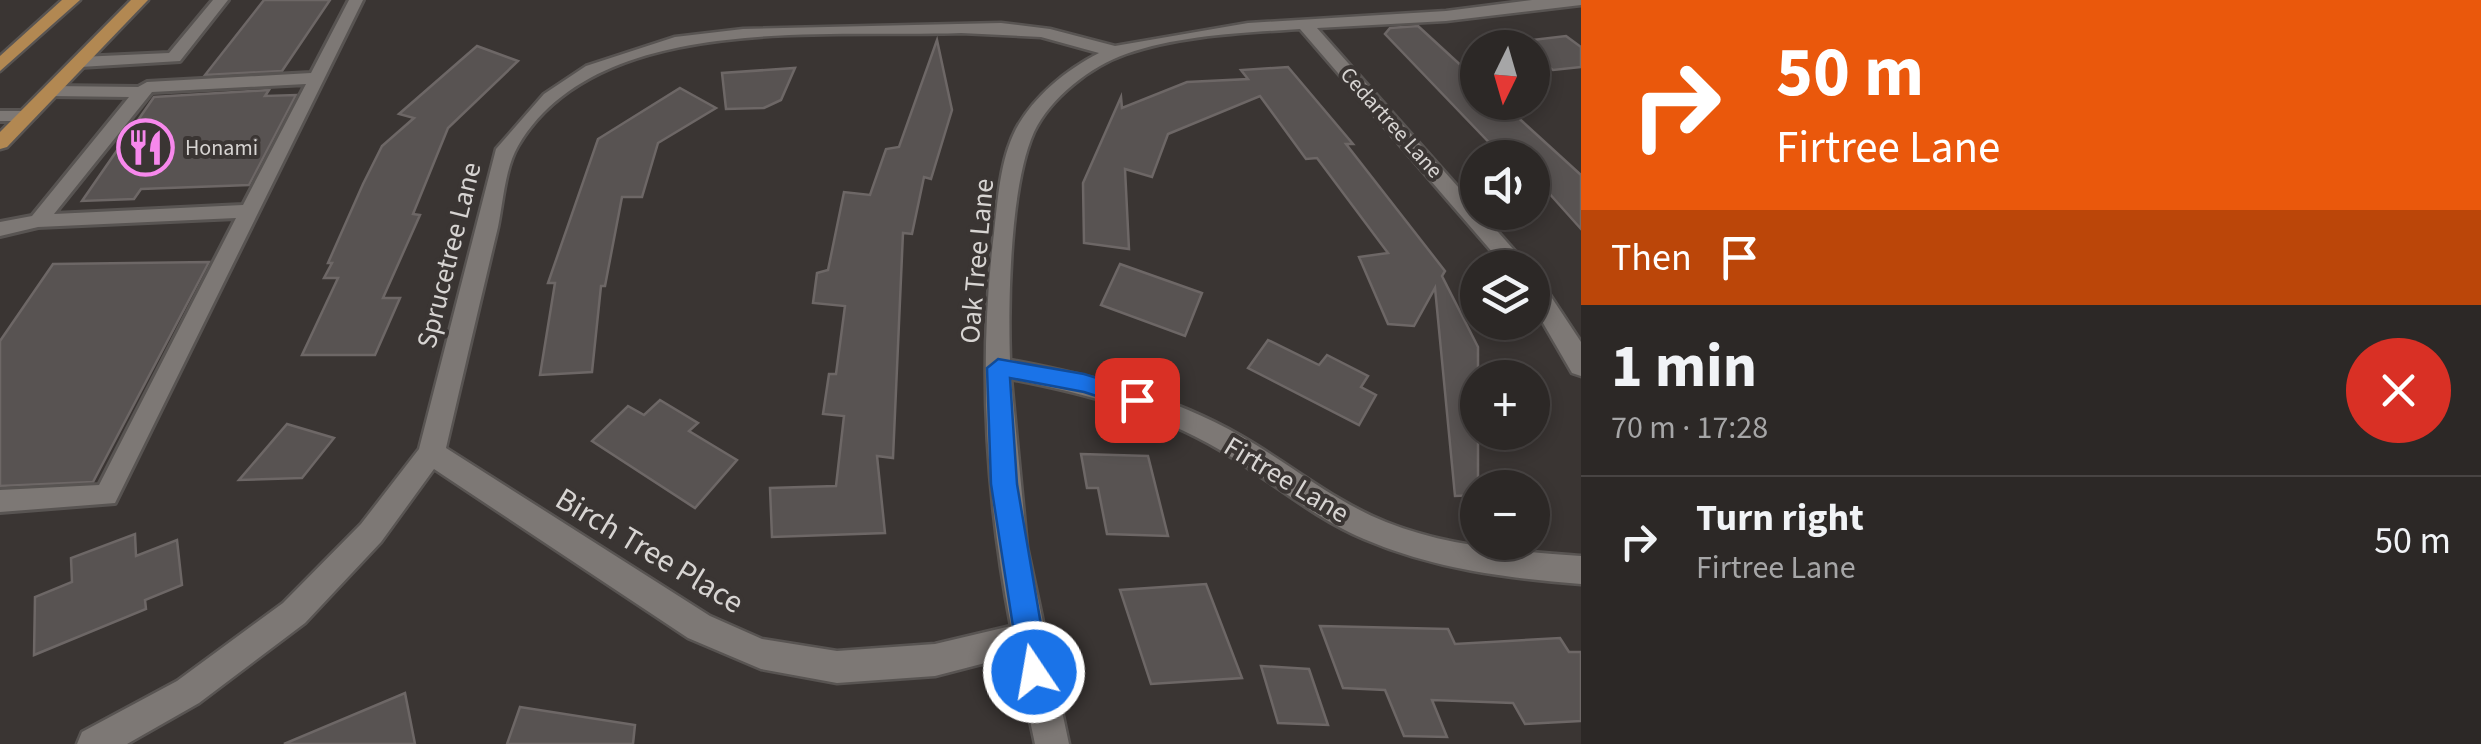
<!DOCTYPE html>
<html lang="en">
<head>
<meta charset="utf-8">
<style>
  :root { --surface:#2c2826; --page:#34302e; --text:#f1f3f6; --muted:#a6a6a7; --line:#484443 }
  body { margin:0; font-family:"Source Sans 3",sans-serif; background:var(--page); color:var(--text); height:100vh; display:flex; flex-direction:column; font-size:38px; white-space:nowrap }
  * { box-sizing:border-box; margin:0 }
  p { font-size:32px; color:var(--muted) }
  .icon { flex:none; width:55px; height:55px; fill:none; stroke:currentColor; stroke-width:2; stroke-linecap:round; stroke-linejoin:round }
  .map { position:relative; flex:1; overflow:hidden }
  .drawer { display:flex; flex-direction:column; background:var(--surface); width:900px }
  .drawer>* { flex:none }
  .guide { background:#ea580c; color:#fff; overflow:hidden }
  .needle { width:65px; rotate:185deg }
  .controls { position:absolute; left:1460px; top:30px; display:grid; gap:20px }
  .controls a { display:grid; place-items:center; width:90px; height:90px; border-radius:50%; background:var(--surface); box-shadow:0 5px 15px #0003,0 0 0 2px var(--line); font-size:50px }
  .pin { position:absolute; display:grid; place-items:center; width:85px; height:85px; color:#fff; margin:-42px; border-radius:20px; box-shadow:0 5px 15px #0006 }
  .me { position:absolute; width:110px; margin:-55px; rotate:348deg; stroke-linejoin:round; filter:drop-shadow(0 0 8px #0008) }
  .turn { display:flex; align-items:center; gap:35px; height:210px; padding:0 30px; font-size:45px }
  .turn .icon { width:130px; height:130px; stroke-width:2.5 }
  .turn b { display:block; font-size:70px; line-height:85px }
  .then { display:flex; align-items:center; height:95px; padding:0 30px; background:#0003; gap:20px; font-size:38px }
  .round { display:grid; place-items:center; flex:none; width:105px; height:105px; border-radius:52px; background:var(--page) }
  .headline { display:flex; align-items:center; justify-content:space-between; height:170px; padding:0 30px }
  h1 { font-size:60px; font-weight:700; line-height:75px }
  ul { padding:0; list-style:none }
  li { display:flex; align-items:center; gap:30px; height:130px; padding:0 30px; border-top:2px solid var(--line) }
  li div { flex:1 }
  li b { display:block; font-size:38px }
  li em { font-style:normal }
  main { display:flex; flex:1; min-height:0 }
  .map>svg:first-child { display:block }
  .building { fill:#585352; stroke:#6d6766; stroke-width:2.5 }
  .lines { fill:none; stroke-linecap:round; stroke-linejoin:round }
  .lane-casing { stroke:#585452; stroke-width:6 }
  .street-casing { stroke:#585452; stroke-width:5 }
  .primary-casing { stroke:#585452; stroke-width:5 }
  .lane { fill:#7d7875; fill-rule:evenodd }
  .street { fill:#7d7875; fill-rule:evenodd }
  .primary { fill:#b28852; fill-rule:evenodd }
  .route { fill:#1a73e8; stroke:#114b97; stroke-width:2.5 }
  .labels { text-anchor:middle; stroke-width:8; stroke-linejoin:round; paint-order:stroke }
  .far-street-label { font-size:22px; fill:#d7d4d2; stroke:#3a3533 }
  .far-poi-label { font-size:22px; fill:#d7d4d2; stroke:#3a3533; text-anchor:start }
  .street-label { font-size:28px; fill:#d7d4d2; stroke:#3a3533 }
  .near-street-label { font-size:32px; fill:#d7d4d2; stroke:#3a3533 }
</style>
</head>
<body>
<main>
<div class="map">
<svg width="1581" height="744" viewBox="0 0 1581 744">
  <rect width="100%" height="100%" fill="#3a3533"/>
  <g class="building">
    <path d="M264,0H330L282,71L205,75Z"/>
    <path d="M1418,26L1478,81V102H1501L1581,175V229L1547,191L1532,192V158H1504L1385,34L1390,28Z"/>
    <path d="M1566,36L1581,47V67L1553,70L1532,55V48L1515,42Z"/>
    <path d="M937,40L952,110L931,179L924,177L912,234L903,233L893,458L877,456L885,533L772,537L770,488L836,486L844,416L823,414L829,374H836L845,306L813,303L817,273L828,270L844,192L870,195L886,149L899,147Z"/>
    <path d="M477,46L518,61L448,128L413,214L420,215L383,298H400L375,355H302L338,278H324L332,263H328L363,184L382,146L414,118L399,114Z"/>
    <path d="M1288,67L1353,144H1346L1445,271L1442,276L1478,347V495L1455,496L1435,288L1414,326L1388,324L1359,257L1388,253L1317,158L1306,159L1260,96L1168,134L1152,177L1125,169L1129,249L1084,243L1083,183L1121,97L1122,108L1187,82L1248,79L1241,70Z"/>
    <path d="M795,68L781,100L764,108L726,109L722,73Z"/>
    <path d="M680,88L716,108L658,143L642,197H622L605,286H601L592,372L540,375L555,283H548L598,139Z"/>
    <path d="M269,90L265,96L296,95L249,185L141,189L134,199L82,201L154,97Z"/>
    <path d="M209,262L93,482L0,486V341L53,264Z"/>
    <path d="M1120,264L1202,293L1185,336L1101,305Z"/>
    <path d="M1268,340L1319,365L1327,355L1368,376L1361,387L1376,395L1359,425L1248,368Z"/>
    <path d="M660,400L698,423L689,431L737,460L695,508L592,441L628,406L644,415Z"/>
    <path d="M287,424L334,438L302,478L239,480Z"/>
    <path d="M1081,454L1148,456L1168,536L1107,534L1098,488H1087Z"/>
    <path d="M135,534L136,556L177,540L182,585L145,600L146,609L34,655L35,597L72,582L71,558Z"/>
    <path d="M1206,584L1242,678L1151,684L1120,590Z"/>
    <path d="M1320,626L1448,629L1455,644L1560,638L1569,652H1581V721L1525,724L1513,703L1432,700L1447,737L1404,736L1385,690L1343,688Z"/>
    <path d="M1261,666L1309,669L1328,725L1278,723Z"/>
    <path d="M405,693L415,744H284Z"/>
    <path d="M520,707L635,725L633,744H507Z"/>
  </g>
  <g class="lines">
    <defs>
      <g id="lane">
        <path d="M213,0H228L180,61L80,67L72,62L80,57L169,53Z"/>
        <path d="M349,0H363L115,503L0,512V490L99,485L236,218L38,227L0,236V222L32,216L129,97L51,96L43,91L51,86L138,87L147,82L311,73ZM306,84L243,205L54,214L152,92Z"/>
        <path d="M0,111H27L36,116L27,121H0Z"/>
      </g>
      <g id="street">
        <path d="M1532,0H1581V5L1446,21L1317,28L1530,268H1506L1300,29C1243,33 1180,35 1126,54C1091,66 1050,98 1034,132C1010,185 1008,300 1010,360C1090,375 1170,395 1241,436C1290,464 1333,501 1386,522C1448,547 1515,551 1581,556V584C1506,578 1434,569 1364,539C1312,517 1269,479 1220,450C1156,412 1084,393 1011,379L1027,547L1069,744H1035L1016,655L935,676L837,683L761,669L688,638L434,469L381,542L305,623L199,703L127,744H77L82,732L177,681L283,603L361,524L419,449L496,149L544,94L586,66L675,37L743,29L1001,23L1050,29L1115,46L1248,23L1446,11ZM961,33L1041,37L1099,53C1066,70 1034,96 1016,129C1000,160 998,199 994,233C978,364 986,496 1011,626L935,644L837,651L762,639L710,616L446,448C463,375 480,301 498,227C503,203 505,168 518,146C597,11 827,38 961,33Z"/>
        <path d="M1532,278L1540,280L1581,342V376L1572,373L1532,304Z"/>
      </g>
      <g id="primary">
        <path d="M62,0H80L0,71V56Z"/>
        <path d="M131,0H148L7,147L0,149V132Z"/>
      </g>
    </defs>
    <use href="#lane" class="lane-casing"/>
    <use href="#street" class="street-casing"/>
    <use href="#primary" class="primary-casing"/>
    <use href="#lane" class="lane"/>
    <use href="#street" class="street"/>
    <use href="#primary" class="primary"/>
  </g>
  <path class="route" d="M998,359L1084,374L1146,393L1149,400L1137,409L1084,392L1010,378L1017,484L1049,672L1045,683L1034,687L1024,683L1020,672L991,484L987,368Z"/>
  <defs>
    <symbol id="restaurant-ring" viewBox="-11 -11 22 22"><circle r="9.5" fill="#3a3533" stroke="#f788ec" stroke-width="1.5"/><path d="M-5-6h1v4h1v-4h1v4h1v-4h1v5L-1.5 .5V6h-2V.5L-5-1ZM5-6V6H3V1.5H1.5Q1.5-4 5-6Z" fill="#f788ec"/></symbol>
  </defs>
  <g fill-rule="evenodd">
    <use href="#restaurant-ring" x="114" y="116" width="63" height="63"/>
  </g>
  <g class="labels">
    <g class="far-street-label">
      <text transform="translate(1392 122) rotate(48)" y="8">Cedartree Lane</text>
    </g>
    <g class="far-poi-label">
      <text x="185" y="155">Honami</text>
    </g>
    <g class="street-label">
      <text transform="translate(448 255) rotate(-76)" y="10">Sprucetree Lane</text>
      <text transform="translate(976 261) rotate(-85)" y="10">Oak Tree Lane</text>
      <text transform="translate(1287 479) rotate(31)" y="10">Firtree Lane</text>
    </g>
    <g class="near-street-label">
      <text transform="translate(650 550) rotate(31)" y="11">Birch Tree Place</text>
    </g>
  </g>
</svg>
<div class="controls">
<a><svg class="needle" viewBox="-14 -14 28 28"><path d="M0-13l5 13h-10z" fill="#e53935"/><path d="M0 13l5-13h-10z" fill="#a6a6a7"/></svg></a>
<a><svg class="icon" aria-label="sound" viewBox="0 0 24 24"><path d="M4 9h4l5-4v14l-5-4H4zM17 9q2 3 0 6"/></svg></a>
<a><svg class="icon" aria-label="layers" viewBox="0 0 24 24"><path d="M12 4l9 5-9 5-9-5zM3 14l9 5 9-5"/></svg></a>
<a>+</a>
<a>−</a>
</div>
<div class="pin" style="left:1137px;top:400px;background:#d93025"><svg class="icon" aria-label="arrive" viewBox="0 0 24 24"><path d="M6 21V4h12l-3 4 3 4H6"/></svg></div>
<svg class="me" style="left:1034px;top:672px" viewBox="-20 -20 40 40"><circle r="17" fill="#1a73e8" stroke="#fff" stroke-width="3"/><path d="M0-11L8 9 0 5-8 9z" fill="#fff"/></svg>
</div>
<section class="drawer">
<div class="guide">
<div class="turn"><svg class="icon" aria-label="right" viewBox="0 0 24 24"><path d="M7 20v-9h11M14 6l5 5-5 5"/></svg><div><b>50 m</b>Firtree Lane</div></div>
<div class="then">Then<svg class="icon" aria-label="arrive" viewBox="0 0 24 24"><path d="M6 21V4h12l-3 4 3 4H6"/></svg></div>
</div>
<div class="headline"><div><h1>1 min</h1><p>70 m · 17:28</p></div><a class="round" style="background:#d93025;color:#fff"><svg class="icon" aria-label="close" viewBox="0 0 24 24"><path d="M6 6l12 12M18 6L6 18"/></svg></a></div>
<ul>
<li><svg class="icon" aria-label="right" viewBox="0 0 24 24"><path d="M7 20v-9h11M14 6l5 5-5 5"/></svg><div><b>Turn right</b><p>Firtree Lane</p></div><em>50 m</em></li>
</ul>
</section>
</main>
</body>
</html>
